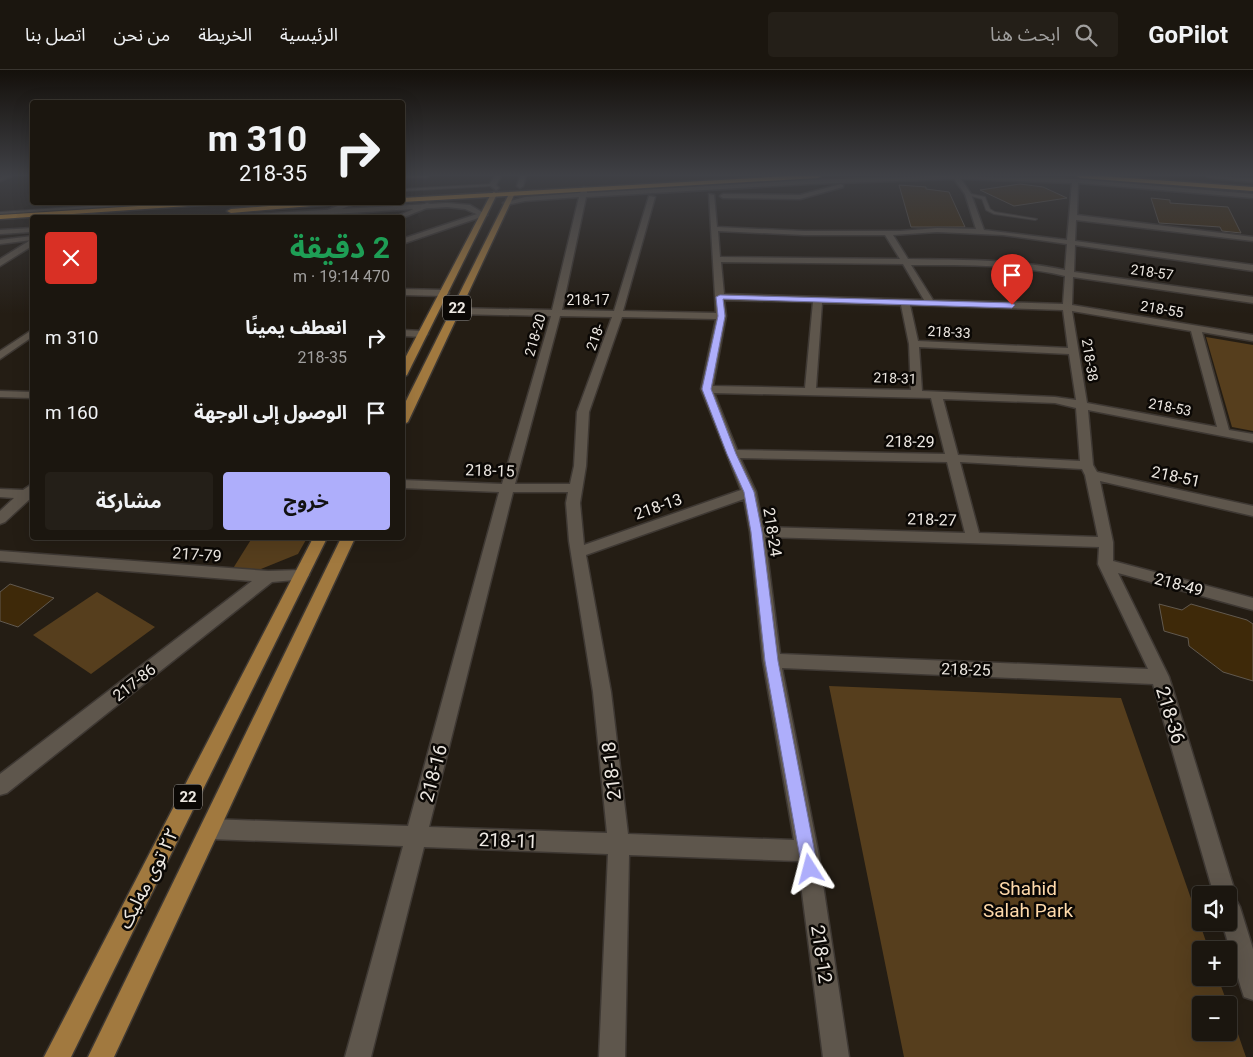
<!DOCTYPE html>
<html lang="ar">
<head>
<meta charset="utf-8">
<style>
  :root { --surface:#1b160f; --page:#241f18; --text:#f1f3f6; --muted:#a09f9e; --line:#39352f; --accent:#aeaefb }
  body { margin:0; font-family:Roboto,"Noto Sans Arabic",sans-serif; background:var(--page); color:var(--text); direction:rtl; height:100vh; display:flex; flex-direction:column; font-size:19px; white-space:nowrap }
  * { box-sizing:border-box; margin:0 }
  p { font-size:16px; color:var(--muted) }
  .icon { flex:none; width:28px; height:28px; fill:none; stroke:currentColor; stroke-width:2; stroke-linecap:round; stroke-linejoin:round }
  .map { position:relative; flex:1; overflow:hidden; direction:ltr }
  .sheet { position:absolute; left:30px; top:145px; width:375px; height:325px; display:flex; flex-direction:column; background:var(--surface); border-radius:5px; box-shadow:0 5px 20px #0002,0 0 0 1px var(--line); direction:rtl }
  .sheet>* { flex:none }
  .hud { position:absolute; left:30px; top:30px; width:375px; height:105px; border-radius:5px; box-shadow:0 5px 20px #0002,0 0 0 1px var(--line); direction:rtl; background:#1b160f; color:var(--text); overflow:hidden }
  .controls { position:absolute; left:1192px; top:816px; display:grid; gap:10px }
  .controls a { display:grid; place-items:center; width:45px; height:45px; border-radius:5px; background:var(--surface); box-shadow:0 5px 20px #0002,0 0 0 1px var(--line); font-size:25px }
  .pin { position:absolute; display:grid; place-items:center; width:42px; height:42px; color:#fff; margin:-51px -21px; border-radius:50% 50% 50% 0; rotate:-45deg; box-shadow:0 0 5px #0007 }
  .pin .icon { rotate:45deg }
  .me { position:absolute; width:55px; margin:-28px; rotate:351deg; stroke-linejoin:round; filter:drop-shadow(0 0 4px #0008) }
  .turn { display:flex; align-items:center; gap:18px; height:105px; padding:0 15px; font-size:22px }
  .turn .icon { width:65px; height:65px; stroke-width:2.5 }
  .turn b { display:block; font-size:35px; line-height:42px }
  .round { display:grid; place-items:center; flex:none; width:52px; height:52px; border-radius:5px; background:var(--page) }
  .headline { display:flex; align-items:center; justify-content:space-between; height:85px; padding:0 15px }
  h1 { font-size:30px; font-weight:700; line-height:38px; color:#1e9e55 }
  .cta { display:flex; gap:10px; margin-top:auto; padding:10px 15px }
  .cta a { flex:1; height:58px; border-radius:5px; background:var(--accent); color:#111; font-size:20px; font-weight:700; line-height:58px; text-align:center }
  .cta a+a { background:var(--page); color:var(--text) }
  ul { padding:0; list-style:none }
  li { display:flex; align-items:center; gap:15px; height:75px; padding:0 15px }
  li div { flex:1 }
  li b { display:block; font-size:19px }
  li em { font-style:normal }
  header { display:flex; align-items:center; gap:30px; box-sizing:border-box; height:70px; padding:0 25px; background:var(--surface); border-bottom:1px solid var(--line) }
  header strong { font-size:24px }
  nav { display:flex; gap:28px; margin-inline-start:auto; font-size:18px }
  .search { width:350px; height:45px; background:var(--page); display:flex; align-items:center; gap:12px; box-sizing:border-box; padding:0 18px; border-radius:5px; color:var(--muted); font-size:19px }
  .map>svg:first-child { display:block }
  .green { fill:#563e1d }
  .building { fill:#3e2909; stroke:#61594f }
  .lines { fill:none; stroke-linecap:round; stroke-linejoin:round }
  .lane-casing { stroke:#3e3833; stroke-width:2 }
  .street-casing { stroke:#3e3833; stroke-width:3 }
  .secondary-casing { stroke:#3e3833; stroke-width:3 }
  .primary-casing { stroke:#3e3833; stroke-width:3 }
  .highway-casing { stroke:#3e3833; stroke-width:3 }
  .lane { fill:#5e564c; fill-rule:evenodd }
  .street { fill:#5e564c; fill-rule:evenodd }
  .secondary { fill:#5e564c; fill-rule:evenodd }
  .primary { fill:#a1793f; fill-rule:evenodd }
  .highway { fill:#ce9136; fill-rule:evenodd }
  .route { fill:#aeaefb; stroke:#7171a3 }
  .labels { text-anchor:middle; stroke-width:5; stroke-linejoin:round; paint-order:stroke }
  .far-street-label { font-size:14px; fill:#ede8e2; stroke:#0b0805 }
  .shield { fill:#0b0805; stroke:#a9a5a0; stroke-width:1 }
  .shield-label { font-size:15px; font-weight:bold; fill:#ede8e2 }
  .street-label { font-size:16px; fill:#ede8e2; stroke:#0b0805 }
  .near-street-label { font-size:19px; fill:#ede8e2; stroke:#0b0805 }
  .near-park-label { font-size:19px; fill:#fed9aa; stroke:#0b0805 }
</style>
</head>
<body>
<header>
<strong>GoPilot</strong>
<div class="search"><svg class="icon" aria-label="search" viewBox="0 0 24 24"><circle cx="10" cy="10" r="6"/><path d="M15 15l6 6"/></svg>ابحث هنا</div>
<nav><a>الرئيسية</a><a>الخريطة</a><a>من نحن</a><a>اتصل بنا</a></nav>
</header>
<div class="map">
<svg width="1253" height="987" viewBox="0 0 1253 987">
  <rect width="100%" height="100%" fill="#241d14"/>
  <g class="green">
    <path d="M1206,267L1253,275V361L1232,357Z"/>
    <path d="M252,468H307L298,484L256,501L232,500Z"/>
    <path d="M97,522L155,557L91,604L33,565Z"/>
    <path d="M829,616L1121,628L1209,880H1201V908H1218L1228,935H1201V962H1229V938L1246,987H904Z"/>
  </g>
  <g class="building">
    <path d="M1020,114L1043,117L1067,128L1014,136L980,120Z"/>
    <path d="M899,115L926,117V119L949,122L965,157H911Z"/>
    <path d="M1151,128L1170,130V133L1228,137L1241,163L1222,161L1220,157L1159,153Z"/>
    <path d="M10,514L54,528L18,557L0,551V522Z"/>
    <path d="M1159,534L1182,540L1191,534L1247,550L1253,554V611L1223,602L1189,576L1188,568L1164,561Z"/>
  </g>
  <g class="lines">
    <defs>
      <g id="lane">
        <path d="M493,114L492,116L402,121V119Z"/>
        <path d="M967,123L985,127L990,139L995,142L1037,149L1035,150L994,144L986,140L982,129L967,125Z"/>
        <path d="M150,132H180L0,144V142Z"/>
      </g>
      <g id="street">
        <path d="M4,106H12L0,111V107Z"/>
        <path d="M402,106H429L426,108H402Z"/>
        <path d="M495,106H501L496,115L499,118L496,120L489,115Z"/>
        <path d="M520,106H526L523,116L520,118L517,116Z"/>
        <path d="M939,106L1075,109L1253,124V128L1078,113L1077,145L1253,167V171L1076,150L1075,171L1253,195V201L1075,175L1074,202L1253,227V233L1073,207L1072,235L1253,265V271L1202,262L1229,360L1253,364V372L1088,340L1093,395L1097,402L1253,436V446L1100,411L1113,472V491L1253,528V540L1118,503L1169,607L1236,825L1235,828L1240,837L1253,879V930L1244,927L1241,918L1222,852H1229V825H1214L1153,614L782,598L818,781L849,987H823L798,791L629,785L625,987H599L608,784L424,777L371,987H345L403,776L210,769L203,766L200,759L203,752L210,749L408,756L499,422L402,418V410L502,414L551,246L455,244L450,241L455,238L552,240L579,127L525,131L507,135L503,133L525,127L580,123L582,118L584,117L587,119V123L809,110ZM954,109L965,124L976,159L937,158L900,161H804L717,157L714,125L709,124L716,243L623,241L655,127L649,126L614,241L562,240L586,127L809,114ZM961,109L1072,113L1067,170L984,160L971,124ZM718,161L804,165H885L900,189L720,187ZM937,162L1003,165L1067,174L1065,200C1014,189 960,190 908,189L893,165ZM721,192L903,194L924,230L724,224ZM911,195C962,195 1015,194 1065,206L1063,234L933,230ZM724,230L813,232L805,318L713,316L726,246ZM822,233L901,235L909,274L911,320L816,318ZM910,235L1063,240L1068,278L918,271ZM1072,241L1191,261L1217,357L1087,333ZM560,246L612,247L577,342L574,396L570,414H515ZM622,247L716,249L701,319L741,420L584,475L580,433L586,396L589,342ZM919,277L1069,284L1076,330L1055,327L922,321ZM714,323L931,328L945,384L737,380ZM943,329L1055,333L1076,338L1080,391L958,385ZM740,388L947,392L965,463L763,457L756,422ZM960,392L1082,399L1085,405L1098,467L979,463ZM513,422H568L566,433L569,471L593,622L607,763L429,757ZM744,429L750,462L763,591L794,770L628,764L611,622L586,485ZM765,467L1099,477L1098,494L1148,599L780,584Z"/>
        <path d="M841,114L843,115V117L800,129L723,128L720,126L723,124L800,125Z"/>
        <path d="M348,132H359L319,148H307Z"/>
        <path d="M427,133L434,135L402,148H393Z"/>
        <path d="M480,143L487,145L402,174V169Z"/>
        <path d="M32,166V170L0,174V170Z"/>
        <path d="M29,171H32V176L0,196V189Z"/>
        <path d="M402,219L444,220L449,223L444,226L402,225Z"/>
        <path d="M32,260V267L0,289V281Z"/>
        <path d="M402,260L423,261L428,264L423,267L402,266Z"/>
        <path d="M0,321L32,322V328L0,327Z"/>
        <path d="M32,414V427L5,452L0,454V441L14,428L0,427V419L23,420Z"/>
        <path d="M0,481L268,501L301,500L306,501L309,505L306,509L272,512L7,723L0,725V704L252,511L0,491Z"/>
      </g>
      <g id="secondary">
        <path d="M1207,106L1253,108V112L1210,108Z"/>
        <path d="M447,133L470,135L487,145L483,147L465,139L447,137L268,148H217L220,146Z"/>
        <path d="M32,158V162L0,164V160Z"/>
      </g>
      <g id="primary">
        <path d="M494,122L497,124L407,305L402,308V294L491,124Z"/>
        <path d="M510,122L515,123L408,352L402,355V339Z"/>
        <path d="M313,468H327L71,987H44Z"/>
        <path d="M341,468H355L114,987H88Z"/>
      </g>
      <g id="highway">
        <path d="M790,106H821L818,108L402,132V128Z"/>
        <path d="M1077,106H1101L1253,117V121L1080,108Z"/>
        <path d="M200,132H246L0,149V145Z"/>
        <path d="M318,132H357L231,143L227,141L231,139Z"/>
      </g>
    </defs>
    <use href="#lane" class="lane-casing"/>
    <use href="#street" class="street-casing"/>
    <use href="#secondary" class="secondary-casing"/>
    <use href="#primary" class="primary-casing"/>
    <use href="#highway" class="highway-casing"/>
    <use href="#lane" class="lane"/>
    <use href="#street" class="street"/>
    <use href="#secondary" class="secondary"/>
    <use href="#primary" class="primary"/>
    <use href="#highway" class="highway"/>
  </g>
  <linearGradient id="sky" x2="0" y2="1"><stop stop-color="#14100b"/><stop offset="0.43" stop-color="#3f4045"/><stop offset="1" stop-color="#3f4045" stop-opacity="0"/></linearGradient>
  <rect width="1253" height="244" fill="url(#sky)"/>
  <path class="route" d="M720,225L1012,233L1015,235L1012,238L723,229L725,246L711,319L736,384L754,422L762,462L778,591L818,799L816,805L810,807L804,805L802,799L765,591L751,462L744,422L727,384L702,319L718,246L716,227Z"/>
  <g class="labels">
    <g class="far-street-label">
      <text transform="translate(1152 202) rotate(8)" y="5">218-57</text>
      <text x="588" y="235">218-17</text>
      <text transform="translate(1162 239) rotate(10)" y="5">218-55</text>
      <text transform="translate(949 262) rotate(3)" y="5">218-33</text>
      <text transform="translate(535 265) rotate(-74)" y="5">218-20</text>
      <text transform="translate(595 267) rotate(-70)" y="5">218-</text>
      <text transform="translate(1090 290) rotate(81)" y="5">218-38</text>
      <text transform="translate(895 308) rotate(2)" y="5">218-31</text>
      <text transform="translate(1170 337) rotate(11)" y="5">218-53</text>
    </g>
    <g class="shield">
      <rect x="443" y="225.5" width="28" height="25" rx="4"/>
      <rect x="174" y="714.5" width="28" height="25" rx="4"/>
    </g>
    <g class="shield-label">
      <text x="457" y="243">22</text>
      <text x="188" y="732">22</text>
    </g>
    <g class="street-label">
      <text transform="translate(910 371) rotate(1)" y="6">218-29</text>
      <text transform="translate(490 400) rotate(2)" y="6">218-15</text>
      <text transform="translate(1176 406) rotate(12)" y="6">218-51</text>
      <text transform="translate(658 436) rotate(-19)" y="6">218-13</text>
      <text transform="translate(932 449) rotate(2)" y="6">218-27</text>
      <text transform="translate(773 462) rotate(81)" y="6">218-24</text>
      <text transform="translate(197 484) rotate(4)" y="6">217-79</text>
      <text transform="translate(1179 514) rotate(15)" y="6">218-49</text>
      <text transform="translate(966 599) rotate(2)" y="6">218-25</text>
      <text transform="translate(134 612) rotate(-38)" y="6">217-86</text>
    </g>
    <g class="near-street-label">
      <text transform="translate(1171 645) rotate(73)" y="7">218-36</text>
      <text transform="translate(611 701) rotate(-96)" y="7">218-18</text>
      <text transform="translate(433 703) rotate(-75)" y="7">218-16</text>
      <text transform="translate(508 770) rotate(2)" y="7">218-11</text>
      <text transform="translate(148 808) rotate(-63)" y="7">٢٢ توی مەلیک</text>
      <text transform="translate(822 884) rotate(82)" y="7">218-12</text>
    </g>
    <g class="near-park-label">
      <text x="1028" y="825">Shahid<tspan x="1028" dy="22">Salah Park</tspan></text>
    </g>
  </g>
</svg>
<div class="controls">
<a><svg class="icon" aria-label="sound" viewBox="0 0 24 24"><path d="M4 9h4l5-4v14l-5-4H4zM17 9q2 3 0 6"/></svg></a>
<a>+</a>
<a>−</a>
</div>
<div class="pin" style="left:1012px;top:235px;background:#d93025"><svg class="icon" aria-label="arrive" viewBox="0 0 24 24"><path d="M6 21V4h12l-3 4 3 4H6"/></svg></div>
<svg class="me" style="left:810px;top:799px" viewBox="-20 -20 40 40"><path d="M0-17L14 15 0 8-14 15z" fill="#aeaefb" stroke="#fff" stroke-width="4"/></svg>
<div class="hud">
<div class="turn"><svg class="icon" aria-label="right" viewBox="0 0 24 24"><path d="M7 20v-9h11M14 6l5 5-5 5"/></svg><div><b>310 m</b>218-35</div></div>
</div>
<section class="sheet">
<div class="headline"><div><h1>2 دقيقة</h1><p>470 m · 19:14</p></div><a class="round" style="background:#d93025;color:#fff"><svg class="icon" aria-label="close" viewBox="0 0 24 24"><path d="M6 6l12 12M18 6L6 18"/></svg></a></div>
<ul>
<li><svg class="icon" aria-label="right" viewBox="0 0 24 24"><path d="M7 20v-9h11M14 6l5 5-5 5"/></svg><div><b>انعطف يمينًا</b><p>218-35</p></div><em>310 m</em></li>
<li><svg class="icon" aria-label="arrive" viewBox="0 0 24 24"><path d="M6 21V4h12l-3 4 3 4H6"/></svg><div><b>الوصول إلى الوجهة</b></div><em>160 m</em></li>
</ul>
<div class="cta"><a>خروج</a><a>مشاركة</a></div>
</section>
</div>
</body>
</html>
